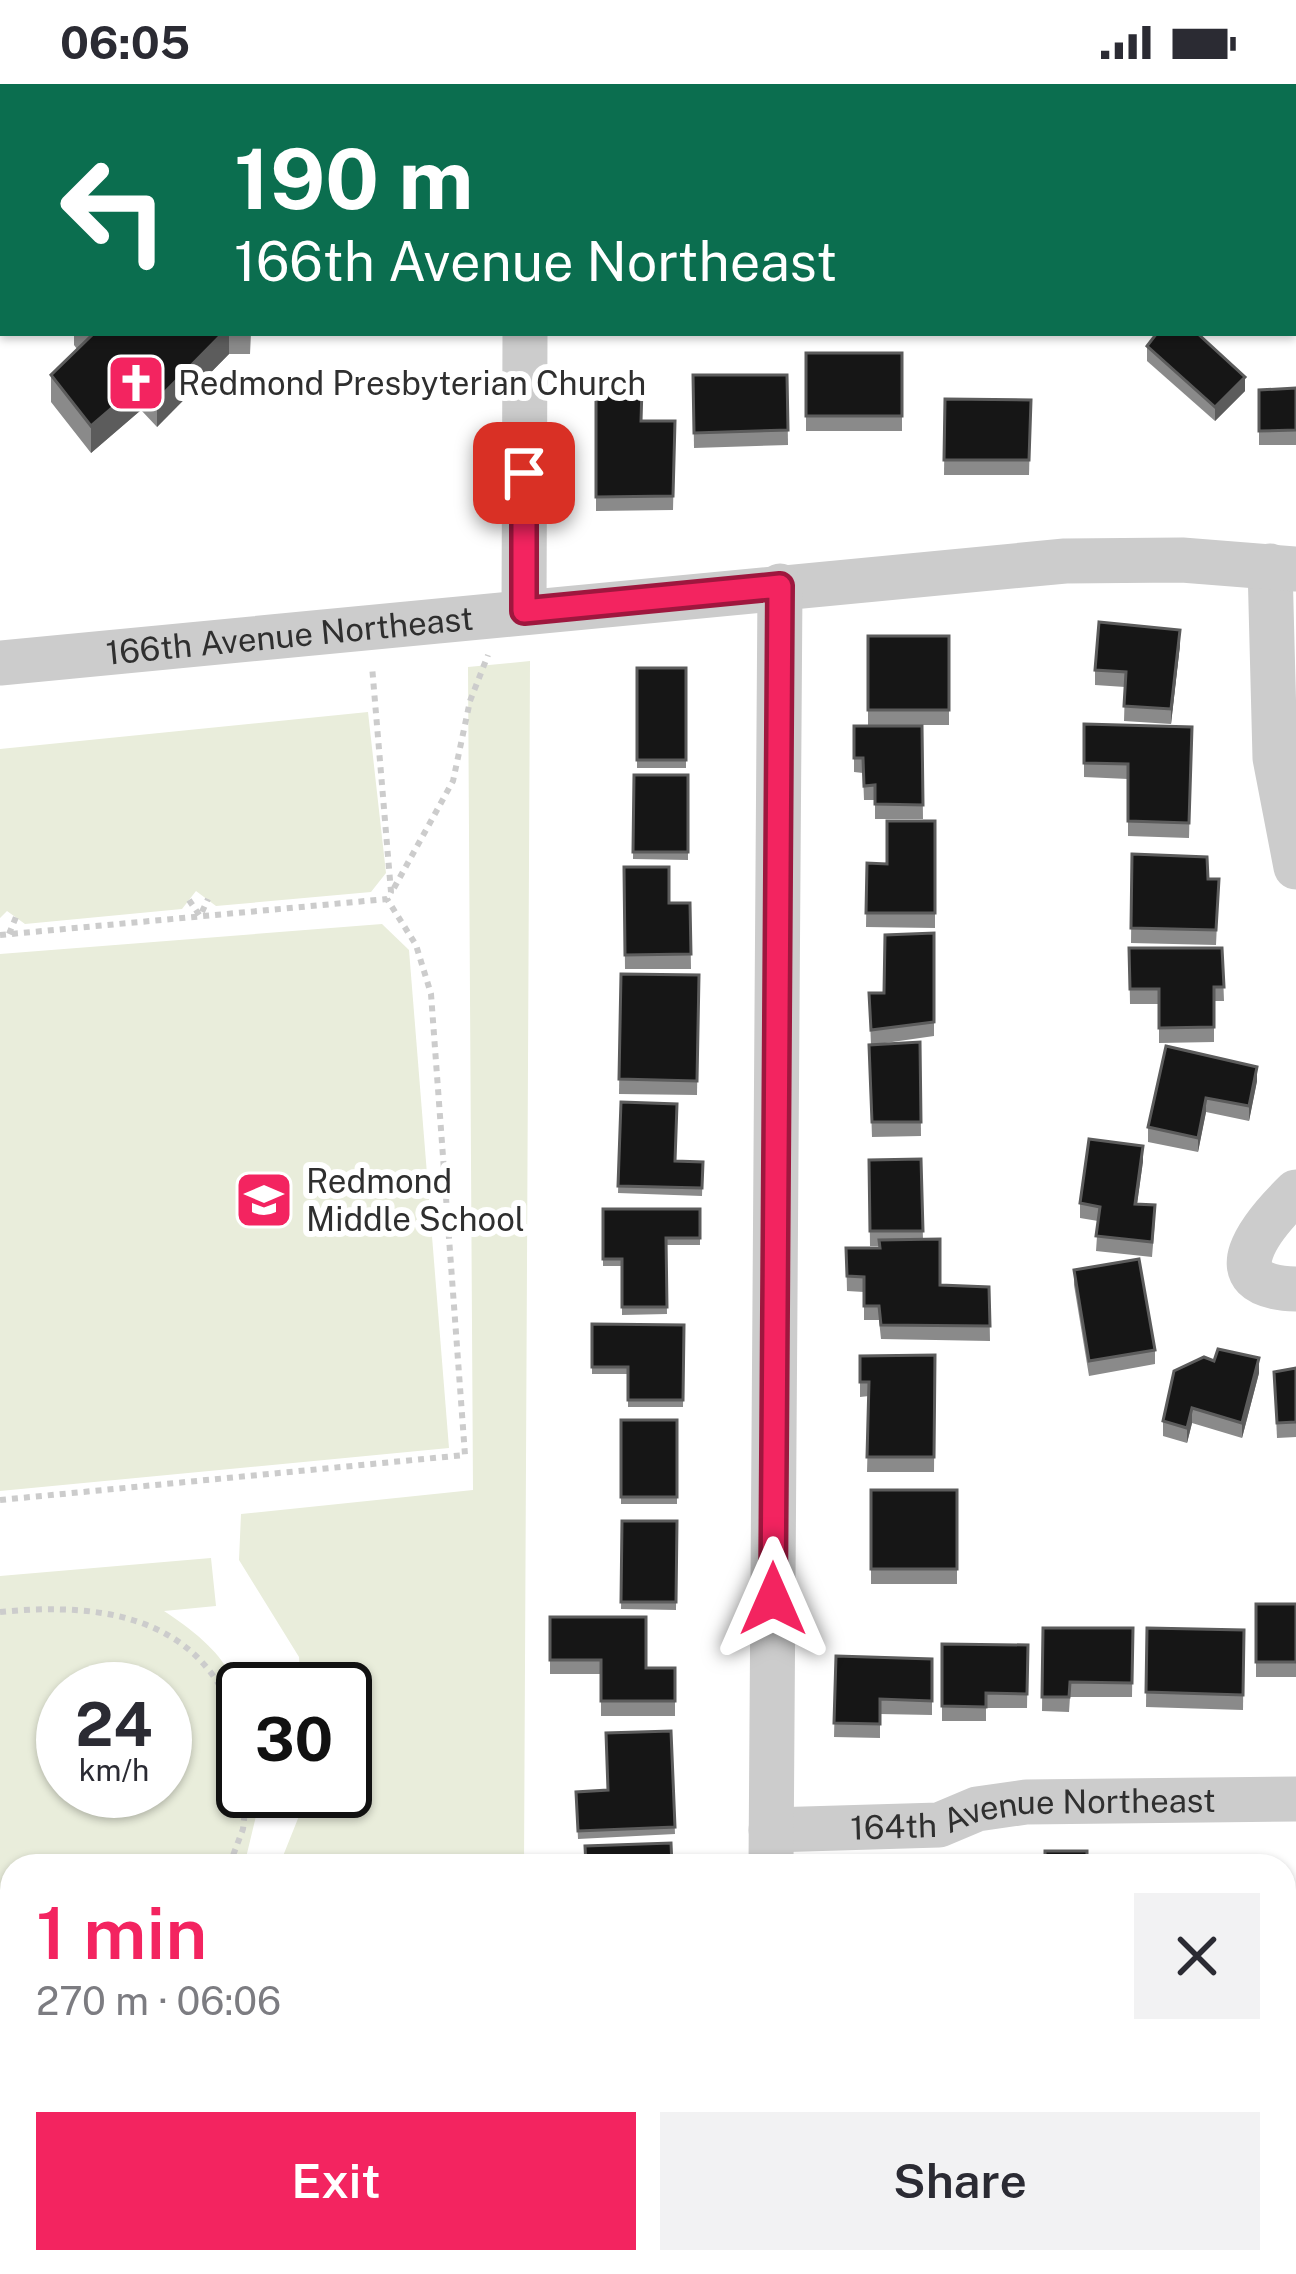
<!DOCTYPE html>
<html lang="en">
<head>
<meta charset="utf-8">
<style>
  :root { --surface:#fff; --page:#f2f2f3; --text:#2b2b33; --muted:#7c7c81; --accent:#f32460 }
  body { margin:0; font-family:"Public Sans",sans-serif; background:var(--page); color:var(--text); height:100vh; display:flex; flex-direction:column; font-size:45px; white-space:nowrap }
  * { box-sizing:border-box; margin:0 }
  p { font-size:39px; color:var(--muted) }
  .icon { flex:none; width:66px; height:66px; fill:none; stroke:currentColor; stroke-width:2; stroke-linecap:round; stroke-linejoin:round }
  .map { position:relative; flex:1; overflow:hidden }
  .drawer { position:absolute; left:0px; top:1770px; width:1296px; height:420px; display:flex; flex-direction:column; background:var(--surface); border-radius:36px 36px 0 0; box-shadow:0 3px 9px #0004 }
  .drawer>* { flex:none }
  .banner { position:absolute; left:0px; top:0px; width:1296px; height:252px; box-shadow:0 3px 9px #0004; background:#0b6e4f; color:#fff; overflow:hidden }
  .speed { position:absolute; left:36px; top:1578px; display:flex; gap:24px; font-size:60px; font-weight:700; text-align:center }
  .speed>* { display:grid; place-content:center; width:156px; height:156px; border-radius:50%; background:var(--surface); box-shadow:0 3px 9px #0004; line-height:1 }
  .speed small { font-size:30px; font-weight:400 }
  .speed .limit { border:6px solid #111; border-radius:18px; background:#fff; color:#111 }
  .pin { position:absolute; display:grid; place-items:center; width:102px; height:102px; color:#fff; margin:-51px; border-radius:24px; box-shadow:0 6px 18px #0006 }
  .me { position:absolute; width:132px; margin:-66px; rotate:0deg; stroke-linejoin:round; filter:drop-shadow(0 0 9px #0008) }
  .turn { display:flex; align-items:center; gap:42px; height:252px; padding:0 36px; font-size:54px }
  .turn .icon { width:156px; height:156px; stroke-width:2.5 }
  .turn b { display:block; font-size:84px; line-height:102px }
  .round { display:grid; place-items:center; flex:none; width:126px; height:126px; border-radius:0px; background:var(--page) }
  .overview { display:flex; align-items:center; justify-content:space-between; height:204px; padding:0 36px }
  h1 { font-size:72px; font-weight:600; line-height:90px; color:var(--accent) }
  .primary-button { display:flex; gap:24px; margin-top:auto; padding:24px 36px }
  .primary-button a { flex:1; height:138px; border-radius:0px; background:var(--accent); color:#fff; font-size:48px; font-weight:600; line-height:138px; text-align:center }
  .primary-button a+a { background:var(--page); color:var(--text) }
  .status { display:flex; justify-content:space-between; align-items:center; height:84px; padding:0 60px; background:var(--surface); direction:ltr }
  .status svg { height:33px; fill:currentColor }
  .map>svg:first-child { display:block }
  .green { fill:#e9eddb; fill-rule:evenodd }
  .lines { fill:none; stroke-linecap:round; stroke-linejoin:round }
  .path { stroke:#ccc; stroke-width:6; stroke-dasharray:6 6; stroke-linecap:butt }
  .minor { stroke:#ccc; stroke-width:45 }
  .wall { fill:#8a8a8a }
  .shaded-wall { fill:#5c5c5c }
  .building { fill:#161616; stroke:#5c5c5c; stroke-width:3 }
  .route-casing { stroke:#9e173e; stroke-width:30 }
  .route { stroke:#f32460; stroke-width:21 }
  .labels { text-anchor:middle; stroke-width:12; stroke-linejoin:round; paint-order:stroke }
  .poi-label { font-size:33px; fill:#2f2f2f; stroke:#fff; text-anchor:start }
  .street-label { font-size:33px; fill:#2f2f2f; stroke:#fff }
</style>
</head>
<body>
<div class="status"><b>06:05</b><svg viewBox="0 0 49 12"><path d="M0 12V9h3v3zM5 12V6h3v6zM10 12V3h3v9zM15 12V0h3v12zM26 1h20v11H26zM47 4h2v5h-2z"/></svg></div>
<div class="map">
<svg width="1296" height="2190" viewBox="0 0 1296 2190">
  <rect width="100%" height="100%" fill="#fff"/>
  <g class="green">
    <path d="M530,577L524,1782H279L309,1707H345V1605H301L299,1573L239,1476L241,1430L473,1406L468,583Z"/>
    <path d="M368,628L386,789L371,808L216,822L196,807L182,825L25,840L7,827L0,834V665Z"/>
    <path d="M382,840L409,866L449,1364L0,1407V870Z"/>
    <path d="M211,1474L216,1522L164,1527C249,1583 243,1612 243,1707H262L244,1782H12V1903L0,1904V1492ZM63,1605H165V1707H63Z"/>
  </g>
  <g class="lines">
    <g class="path">
      <path d="M394,804L453,697L470,617L488,571"/>
      <path d="M189,816L200,832L208,815"/>
      <path d="M9,850L16,833"/>
      <path d="M0,851L387,815L391,808L372,582"/>
      <path d="M0,1416L465,1371L431,910L416,861L387,815"/>
      <path d="M0,1528C110,1517 216,1535 243,1663"/>
      <path d="M229,1782L243,1745L247,1707"/>
      <path d="M0,1888L12,1887"/>
      <path d="M292,2178L344,2190"/>
    </g>
    <g class="minor">
      <path d="M1289,0V3"/>
      <path d="M526,3V0"/>
      <path d="M1293,120L1296,155"/>
      <path d="M1270,482L1275,674L1296,783"/>
      <path d="M524,527L525,249"/>
      <path id="s1" d="M0,579L1065,477L1182,476L1296,485"/>
      <path d="M1296,1108C1264,1139 1209,1203 1296,1205"/>
      <path id="s2" d="M771,1746L939,1741L977,1725L1026,1718L1296,1715"/>
      <path d="M771,1782L780,502"/>
      <path d="M0,2164L12,2165"/>
      <path d="M123,2178L173,2190"/>
      <path d="M766,2178V2190"/>
      <path d="M1249,2190V2185"/>
    </g>
  </g>
  <g class="wall">
    <rect x="1171" y="0" width="47" height="3"/>
    <path d="M74,249H251L250,270H229L157,343L141,326L91,369L51,318V291L77,265L74,261Z"/>
    <path d="M1147,262L1245,307L1215,337L1147,277Z"/>
    <rect x="806" y="269" width="96" height="78"/>
    <path d="M693,291H787L788,361L694,364Z"/>
    <path d="M596,303L642,337H675L673,426L596,427Z"/>
    <path d="M1296,304V361H1259V306Z"/>
    <path d="M945,315L1031,316L1029,391H944Z"/>
    <rect x="868" y="552" width="81" height="89"/>
    <path d="M1180,561L1171,640L1124,637L1125,603L1095,601V586Z"/>
    <rect x="637" y="584" width="49" height="100"/>
    <path d="M1084,640L1192,643L1189,754L1128,752V695L1084,693Z"/>
    <path d="M854,642H922L923,735H875V716H864L863,689L854,688Z"/>
    <path d="M634,691H688V776L633,775Z"/>
    <path d="M935,737V844L866,843L867,779L887,780Z"/>
    <path d="M1132,770L1208,795H1219L1216,861L1131,859Z"/>
    <path d="M624,783L669,819H690L691,885H625Z"/>
    <path d="M934,849V952L871,961L869,909H884Z"/>
    <path d="M1129,864H1222L1224,917H1214V958L1159,959V920H1130Z"/>
    <path d="M621,890L699,891L697,1011L619,1010Z"/>
    <path d="M920,958L921,1052L872,1053L869,961Z"/>
    <path d="M1166,962L1257,997L1249,1037L1206,1028L1198,1068L1148,1058V1043Z"/>
    <path d="M621,1018L675,1077L703,1078L702,1112L618,1109Z"/>
    <path d="M921,1075L923,1156L940,1201L989,1203L990,1257L881,1255L879,1236H864V1208L847,1207L846,1164H880V1162H870L869,1076Z"/>
    <path d="M1143,1077L1137,1120L1155,1136L1152,1173L1096,1167L1098,1137L1080,1134V1119Z"/>
    <path d="M603,1125H700V1161H666L667,1230L622,1231V1182H603Z"/>
    <path d="M1074,1186L1155,1266V1280L1089,1292L1074,1201Z"/>
    <path d="M592,1240L684,1241L683,1323H628V1290H592Z"/>
    <path d="M935,1271L934,1388H867L869,1312L860,1313V1272Z"/>
    <path d="M1214,1277L1259,1289L1242,1354L1192,1339L1187,1359L1163,1352V1337Z"/>
    <path d="M1296,1284V1353L1277,1354L1274,1288Z"/>
    <rect x="621" y="1336" width="56" height="84"/>
    <rect x="871" y="1406" width="86" height="94"/>
    <path d="M622,1437H677L676,1526L621,1525Z"/>
    <rect x="1256" y="1520" width="40" height="73"/>
    <path d="M550,1533L646,1584H675V1632H601V1590H550Z"/>
    <path d="M1043,1544H1133L1132,1613H1070L1069,1628L1042,1627Z"/>
    <path d="M1147,1544L1244,1546L1243,1626L1146,1623Z"/>
    <path d="M942,1560L1028,1561L1027,1624H986V1637H942Z"/>
    <path d="M836,1572L932,1575V1631L880,1630V1654L834,1653Z"/>
    <path d="M671,1647L675,1750L578,1755L576,1708L608,1706Z"/>
    <path d="M1284,1808H1296V1900L1284,1899Z"/>
    <path d="M1284,2002L1296,2007V2089L1284,2085Z"/>
    <rect x="0" y="2020" width="12" height="57"/>
    <path d="M1062,2178H1150L1147,2190H1062Z"/>
  </g>
  <g class="shaded-wall">
    <path d="M223,249H229V270L157,343V316Z"/>
    <path d="M1245,293V307L1215,337V323Z"/>
    <path d="M141,299V326L91,369V342Z"/>
    <path d="M1180,546V561L1171,640V625Z"/>
    <path d="M1257,983V997L1249,1037V1022Z"/>
    <path d="M1206,1014V1028L1198,1068V1054Z"/>
    <path d="M1143,1062V1077L1135,1135V1120Z"/>
    <path d="M1259,1274V1289L1242,1354V1339Z"/>
    <path d="M1192,1324V1339L1187,1359V1344Z"/>
    <path d="M1144,2178H1150L1147,2190H1141Z"/>
  </g>
  <g class="building">
    <rect x="141" y="0" width="76" height="3"/>
    <rect x="596" y="0" width="57" height="3"/>
    <rect x="820" y="0" width="97" height="3"/>
    <path d="M968,0H1030L1031,3H969Z"/>
    <path d="M88,249H223L157,316L141,299L91,342L51,291L91,252Z"/>
    <path d="M1157,249H1197L1245,293L1215,323L1147,262Z"/>
    <rect x="806" y="269" width="96" height="63"/>
    <path d="M693,291H787L788,346L694,349Z"/>
    <path d="M596,303L642,304L641,337H675L673,412L596,413Z"/>
    <path d="M1296,304V346L1259,347V306Z"/>
    <path d="M945,315L1031,316L1029,376H944Z"/>
    <path d="M1099,538L1180,546L1171,625L1124,622L1126,588L1095,586Z"/>
    <rect x="868" y="552" width="81" height="74"/>
    <rect x="637" y="584" width="49" height="92"/>
    <path d="M1084,640L1192,643L1189,739L1128,737V680L1084,679Z"/>
    <path d="M854,642H922L923,721L875,720V701L864,702L863,674H854Z"/>
    <path d="M634,691H688V768H633Z"/>
    <path d="M887,737H935V829H866L867,779L887,780Z"/>
    <path d="M1132,770L1207,773L1208,795H1219L1216,846L1131,844Z"/>
    <path d="M624,783H669V819H690L691,870L625,871Z"/>
    <path d="M934,849V938L871,946L869,909H884L885,851Z"/>
    <path d="M1129,864H1222L1224,903H1214V943L1159,944V905H1130Z"/>
    <path d="M621,890L699,891L697,997L619,995Z"/>
    <path d="M920,958L921,1038H872L869,961Z"/>
    <path d="M1166,962L1257,983L1249,1022L1206,1014L1198,1054L1148,1043Z"/>
    <path d="M621,1018L677,1020L675,1077L703,1078L702,1104L618,1102Z"/>
    <path d="M1089,1055L1143,1062L1135,1120L1155,1121L1152,1158L1096,1152L1100,1123L1080,1119Z"/>
    <path d="M921,1075L923,1147H870L869,1076Z"/>
    <path d="M603,1125H700V1154H666L667,1223H622V1175H603Z"/>
    <path d="M940,1155V1201L989,1203L990,1242L881,1241L879,1222H864V1193L847,1192L846,1164H880L879,1156Z"/>
    <path d="M1139,1175L1155,1266L1089,1277L1074,1186Z"/>
    <path d="M592,1240L684,1241L683,1316H628V1283H592Z"/>
    <path d="M1218,1265L1259,1274L1242,1339L1192,1324L1187,1344L1163,1337L1174,1287L1204,1273L1214,1277Z"/>
    <path d="M935,1271L934,1373H867L869,1298H860V1272Z"/>
    <path d="M1296,1284V1338L1277,1339L1274,1288Z"/>
    <rect x="621" y="1336" width="56" height="77"/>
    <rect x="871" y="1406" width="86" height="79"/>
    <path d="M622,1437H677L676,1518H621Z"/>
    <rect x="1256" y="1520" width="40" height="58"/>
    <path d="M550,1533H646V1584H675V1617H601V1576H550Z"/>
    <path d="M1043,1544H1133L1132,1599L1070,1598L1069,1613H1042Z"/>
    <path d="M1147,1544L1244,1546L1243,1611L1146,1608Z"/>
    <path d="M942,1560L1028,1561L1027,1610L986,1609V1623L942,1622Z"/>
    <path d="M836,1572L932,1575V1617L880,1615V1640L834,1639Z"/>
    <path d="M671,1647L675,1743L578,1747L576,1708L608,1706L606,1649Z"/>
    <path d="M671,1759L672,1782H586L585,1762Z"/>
    <rect x="1045" y="1767" width="42" height="15"/>
    <rect x="1284" y="1808" width="12" height="77"/>
    <path d="M1284,2002L1296,2007V2075L1284,2071Z"/>
    <rect x="0" y="2020" width="12" height="50"/>
    <rect x="868" y="2178" width="58" height="12"/>
    <path d="M1076,2178H1144L1141,2190H1118Z"/>
  </g>
  <g class="lines">
    <defs>
      <path id="route" d="M524,389V527L780,502L773,1515"/>
    </defs>
    <use href="#route" class="route-casing"/>
    <use href="#route" class="route"/>
  </g>
  <defs>
    <symbol id="church-square" viewBox="-11 -11 22 22"><rect x="-9" y="-9" width="18" height="18" rx="4" fill="#f32460" stroke="#fff"/><path d="M-1.2-6h2.4v3.5h3.3v2.4h-3.3V6h-2.4V-.1h-3.3v-2.4h3.3Z" fill="#fff"/></symbol>
    <symbol id="school-square" viewBox="-11 -11 22 22"><rect x="-9" y="-9" width="18" height="18" rx="4" fill="#f32460" stroke="#fff"/><path d="M0-5L7-2L0 1L-7-2ZM-4 1L0 2.5L4 1V4Q0 6-4 4Z" fill="#fff"/></symbol>
  </defs>
  <g fill-rule="evenodd">
    <use href="#church-square" x="103" y="266" width="66" height="66"/>
    <use href="#school-square" x="231" y="1083" width="66" height="66"/>
  </g>
  <g class="labels">
    <g class="poi-label">
      <text x="178" y="311">Redmond Presbyterian Church</text>
      <text x="306" y="1109">Redmond<tspan x="306" dy="38">Middle School</tspan></text>
    </g>
    <g class="street-label">
      <text dy="12" stroke="none"><textPath href="#s1" startOffset="291">166th Avenue Northeast</textPath></text>
      <text dy="12" stroke="none"><textPath href="#s2" startOffset="264">164th Avenue Northeast</textPath></text>
    </g>
  </g>
</svg>
<div class="speed"><div>24<small>km/h</small></div><div class="limit">30</div></div>
<div class="pin" style="left:524px;top:389px;background:#d93025"><svg class="icon" aria-label="arrive" viewBox="0 0 24 24"><path d="M6 21V4h12l-3 4 3 4H6"/></svg></div>
<svg class="me" style="left:773px;top:1515px" viewBox="-20 -20 40 40"><path d="M0-17L14 15 0 8-14 15z" fill="#f32460" stroke="#fff" stroke-width="4"/></svg>
<div class="banner">
<div class="turn"><svg class="icon" aria-label="left" viewBox="0 0 24 24"><path d="M17 20v-9H6M10 6l-5 5 5 5"/></svg><div><b>190 m</b>166th Avenue Northeast</div></div>
</div>
<section class="drawer">
<div class="overview"><div><h1>1 min</h1><p>270 m · 06:06</p></div><a class="round"><svg class="icon" aria-label="close" viewBox="0 0 24 24"><path d="M6 6l12 12M18 6L6 18"/></svg></a></div>
<div class="primary-button"><a>Exit</a><a>Share</a></div>
</section>
</div>
</body>
</html>
